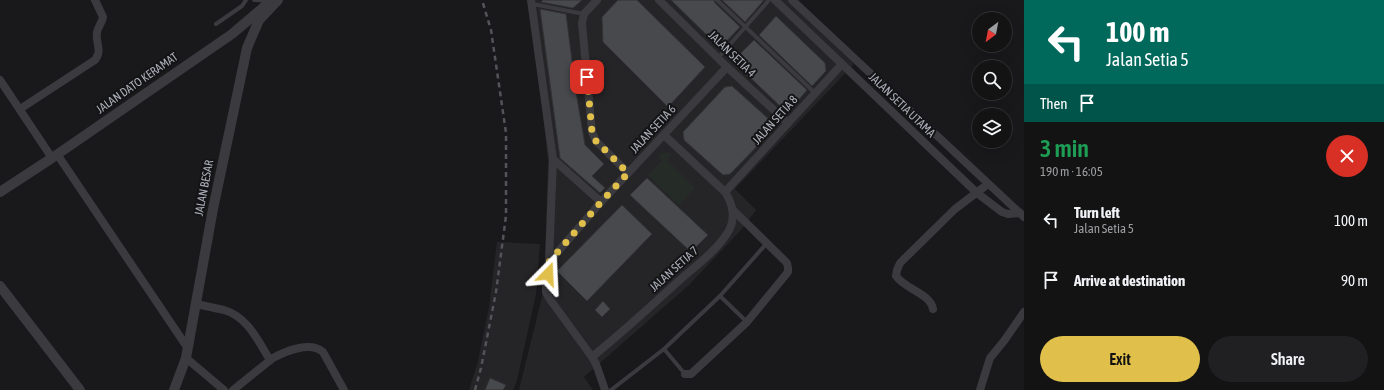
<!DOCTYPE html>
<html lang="en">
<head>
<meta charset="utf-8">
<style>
  :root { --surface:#131314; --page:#202022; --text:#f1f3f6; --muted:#9d9ea0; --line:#323234; --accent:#e0c04b }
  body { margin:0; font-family:"Asap Condensed",sans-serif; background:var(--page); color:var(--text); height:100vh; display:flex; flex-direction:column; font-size:15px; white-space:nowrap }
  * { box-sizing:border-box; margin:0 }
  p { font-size:13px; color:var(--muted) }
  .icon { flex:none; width:22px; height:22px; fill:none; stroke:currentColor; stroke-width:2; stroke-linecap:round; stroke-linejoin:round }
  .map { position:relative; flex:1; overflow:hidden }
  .drawer { display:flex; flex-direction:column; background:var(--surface); width:360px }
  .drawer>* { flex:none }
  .hud { background:#00695c; color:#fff; overflow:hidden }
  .needle { width:26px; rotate:212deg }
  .controls { position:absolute; left:972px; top:12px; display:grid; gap:8px }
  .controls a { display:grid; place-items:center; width:40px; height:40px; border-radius:50%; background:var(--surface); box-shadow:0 4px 16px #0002,0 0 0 1px var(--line); font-size:20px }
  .pin { position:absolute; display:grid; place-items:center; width:34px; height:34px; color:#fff; margin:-17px; border-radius:8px; box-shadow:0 2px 6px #0006 }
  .me { position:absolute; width:44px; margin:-22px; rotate:21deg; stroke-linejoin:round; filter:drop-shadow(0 0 3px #0008) }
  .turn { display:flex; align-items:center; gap:14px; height:84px; padding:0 16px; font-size:18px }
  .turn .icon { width:52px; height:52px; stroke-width:2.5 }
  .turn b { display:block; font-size:28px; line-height:34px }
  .then { display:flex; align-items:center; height:38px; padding:0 16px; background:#0003; gap:8px; font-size:15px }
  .round { display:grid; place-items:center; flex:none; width:42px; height:42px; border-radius:21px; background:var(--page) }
  .head { display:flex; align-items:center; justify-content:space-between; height:68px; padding:0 16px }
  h1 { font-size:24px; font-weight:600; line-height:30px; color:#1e9e55 }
  .cta { display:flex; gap:8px; margin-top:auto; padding:8px 16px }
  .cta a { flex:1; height:46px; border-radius:24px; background:var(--accent); color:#111; font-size:16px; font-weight:600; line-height:46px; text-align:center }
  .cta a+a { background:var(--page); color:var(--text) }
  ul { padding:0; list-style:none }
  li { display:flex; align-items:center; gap:12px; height:60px; padding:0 16px }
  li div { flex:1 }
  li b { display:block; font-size:15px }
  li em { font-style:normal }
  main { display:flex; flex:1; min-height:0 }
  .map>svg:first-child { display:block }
  .built { fill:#252527 }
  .green { fill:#252c27 }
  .building { fill:#48494d; stroke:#333336 }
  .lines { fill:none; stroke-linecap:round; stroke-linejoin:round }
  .service { stroke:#3a3a3f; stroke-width:4 }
  .minor { stroke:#3a3a3f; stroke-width:8 }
  .tertiary { stroke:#3a3a3f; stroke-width:10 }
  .rail { stroke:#53545a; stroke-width:2.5; stroke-dasharray:5 4; stroke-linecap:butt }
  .route { stroke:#e0c04b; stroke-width:7; stroke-dasharray:0 12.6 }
  .labels { text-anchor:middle; stroke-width:4; stroke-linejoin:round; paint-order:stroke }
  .street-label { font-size:12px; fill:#acafb9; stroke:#141416 }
</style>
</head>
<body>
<main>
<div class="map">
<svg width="1024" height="390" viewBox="0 0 1024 390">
  <rect width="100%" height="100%" fill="#19191b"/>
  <g class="built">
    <path d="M527,0H787L854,64L735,189L756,210L741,230L689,285L584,377L593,390H519L542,297L545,257L548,162L540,85Z"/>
    <path d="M497,242L540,244L536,294L517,380L513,390H469L478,361L489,307Z"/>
  </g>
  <path class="green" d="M663,153H669L671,156L667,160L695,188L679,205L648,175L662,161L659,156Z"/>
  <g class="building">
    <path d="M543,0H582L573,8L541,2Z"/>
    <path d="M618,0H637L705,67L668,107L603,42L602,17Z"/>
    <path d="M671,0H714L715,3L740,27L720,48Z"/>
    <path d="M722,0H764L745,22Z"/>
    <path d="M540,9L566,14L576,92L585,145L604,164L592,176L605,188L600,193L560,158Z"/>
    <path d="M776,16L825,63L826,71L812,86L759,35Z"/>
    <path d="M754,40L807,90L791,109L782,108L733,61Z"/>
    <path d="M732,86L772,122V131L730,174L723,175L684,140L683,132L725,87Z"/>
    <path d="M647,178L708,235L691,252L630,195Z"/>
    <path d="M622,205L652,234L587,301L557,271Z"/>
    <path d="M603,301L610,309L602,317L595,310Z"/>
    <path d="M490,378L506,385L503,390H485Z"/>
  </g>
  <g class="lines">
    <g class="service">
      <path d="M254,0L271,1"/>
      <path d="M717,0L815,93"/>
      <path d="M533,4L584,14"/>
      <path d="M216,24L242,6L246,0"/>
      <path d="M718,58L769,0"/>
      <path d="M720,296L747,322"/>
      <path d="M664,349L685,374"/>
      <path d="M611,390L664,349L720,296L767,243"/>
    </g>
    <g class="minor">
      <path d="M531,0L553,159L549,262L546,286V292L549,298L592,357C623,332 652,305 682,278C697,265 718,249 728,232C736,219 733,204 725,192L664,135"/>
      <path d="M597,0L584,14L582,23L592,132L596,141L628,173"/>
      <path d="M659,0L727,67L788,123"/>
      <path d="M775,0L977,193L1002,212L1008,214L1020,213"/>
      <path d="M792,0L1024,217"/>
      <path d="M0,80L52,158"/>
      <path d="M20,109L95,60C103,50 95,43 97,32C98,27 102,23 103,17L95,0"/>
      <path d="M57,154L187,347"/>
      <path d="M553,159L601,202"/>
      <path d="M725,192L842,64"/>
      <path d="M549,262L601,202L727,67"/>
      <path d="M196,304C205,306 215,308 224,310C248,317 258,341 270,360"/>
      <path d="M933,309C931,294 905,289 896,276L897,270L900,263L955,209L988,184"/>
      <path d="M592,357L596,364L605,390"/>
      <path d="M186,358L224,390"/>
      <path d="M685,374H691L747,322L788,272V268L787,263L732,209"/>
      <path d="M233,390L273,358C286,351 310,341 323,352L344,390"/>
      <path d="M980,390L990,358L1004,341L1024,312"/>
    </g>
    <g class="tertiary">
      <path d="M0,192L52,158L232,34L265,6"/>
      <path d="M0,286L80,390"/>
      <path d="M174,390L186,358L213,209L247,48L259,20L278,0"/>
    </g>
    <path class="rail" d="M475,390L481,368L496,292L506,216V133L491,30L482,0"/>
  </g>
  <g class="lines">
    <path class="route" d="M548,274L549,262L601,202L628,173L596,141L592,132L587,77"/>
  </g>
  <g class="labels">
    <g class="street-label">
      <text transform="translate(732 54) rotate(44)" y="4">JALAN SETIA 4</text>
      <text transform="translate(137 83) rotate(-35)" y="4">JALAN DATO KERAMAT</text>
      <text transform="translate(902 105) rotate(44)" y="4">JALAN SETIA UTAMA</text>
      <text transform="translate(775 120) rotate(-48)" y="4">JALAN SETIA 8</text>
      <text transform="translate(653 129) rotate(-47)" y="4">JALAN SETIA 6</text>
      <text transform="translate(204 188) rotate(-79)" y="4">JALAN BESAR</text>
      <text transform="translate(674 269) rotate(-42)" y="4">JALAN SETIA 7</text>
    </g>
  </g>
</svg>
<div class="controls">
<a><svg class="needle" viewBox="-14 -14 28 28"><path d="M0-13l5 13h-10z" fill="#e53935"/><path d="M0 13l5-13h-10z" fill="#9d9ea0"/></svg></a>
<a><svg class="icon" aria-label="search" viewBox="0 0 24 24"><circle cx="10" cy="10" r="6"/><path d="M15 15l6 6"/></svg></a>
<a><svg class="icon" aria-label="layers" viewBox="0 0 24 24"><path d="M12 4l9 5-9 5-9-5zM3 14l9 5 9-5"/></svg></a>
</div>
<div class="pin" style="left:587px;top:77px;background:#d93025"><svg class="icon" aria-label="arrive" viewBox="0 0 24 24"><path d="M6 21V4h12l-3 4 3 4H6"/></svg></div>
<svg class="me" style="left:548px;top:274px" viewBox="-20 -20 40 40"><path d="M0-17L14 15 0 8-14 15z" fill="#e0c04b" stroke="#fff" stroke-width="4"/></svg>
</div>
<section class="drawer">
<div class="hud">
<div class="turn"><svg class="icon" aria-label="left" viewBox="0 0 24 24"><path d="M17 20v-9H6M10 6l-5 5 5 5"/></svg><div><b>100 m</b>Jalan Setia 5</div></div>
<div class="then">Then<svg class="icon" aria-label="arrive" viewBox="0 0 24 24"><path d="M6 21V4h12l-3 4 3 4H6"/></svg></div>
</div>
<div class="head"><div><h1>3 min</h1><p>190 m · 16:05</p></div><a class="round" style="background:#d93025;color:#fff"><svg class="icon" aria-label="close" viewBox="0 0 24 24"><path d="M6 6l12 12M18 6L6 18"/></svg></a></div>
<ul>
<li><svg class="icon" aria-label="left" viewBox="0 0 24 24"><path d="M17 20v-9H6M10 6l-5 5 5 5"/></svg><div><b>Turn left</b><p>Jalan Setia 5</p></div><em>100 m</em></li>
<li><svg class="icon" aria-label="arrive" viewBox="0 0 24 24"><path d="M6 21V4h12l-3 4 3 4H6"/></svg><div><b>Arrive at destination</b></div><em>90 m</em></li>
</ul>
<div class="cta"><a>Exit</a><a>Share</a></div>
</section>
</main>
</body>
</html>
